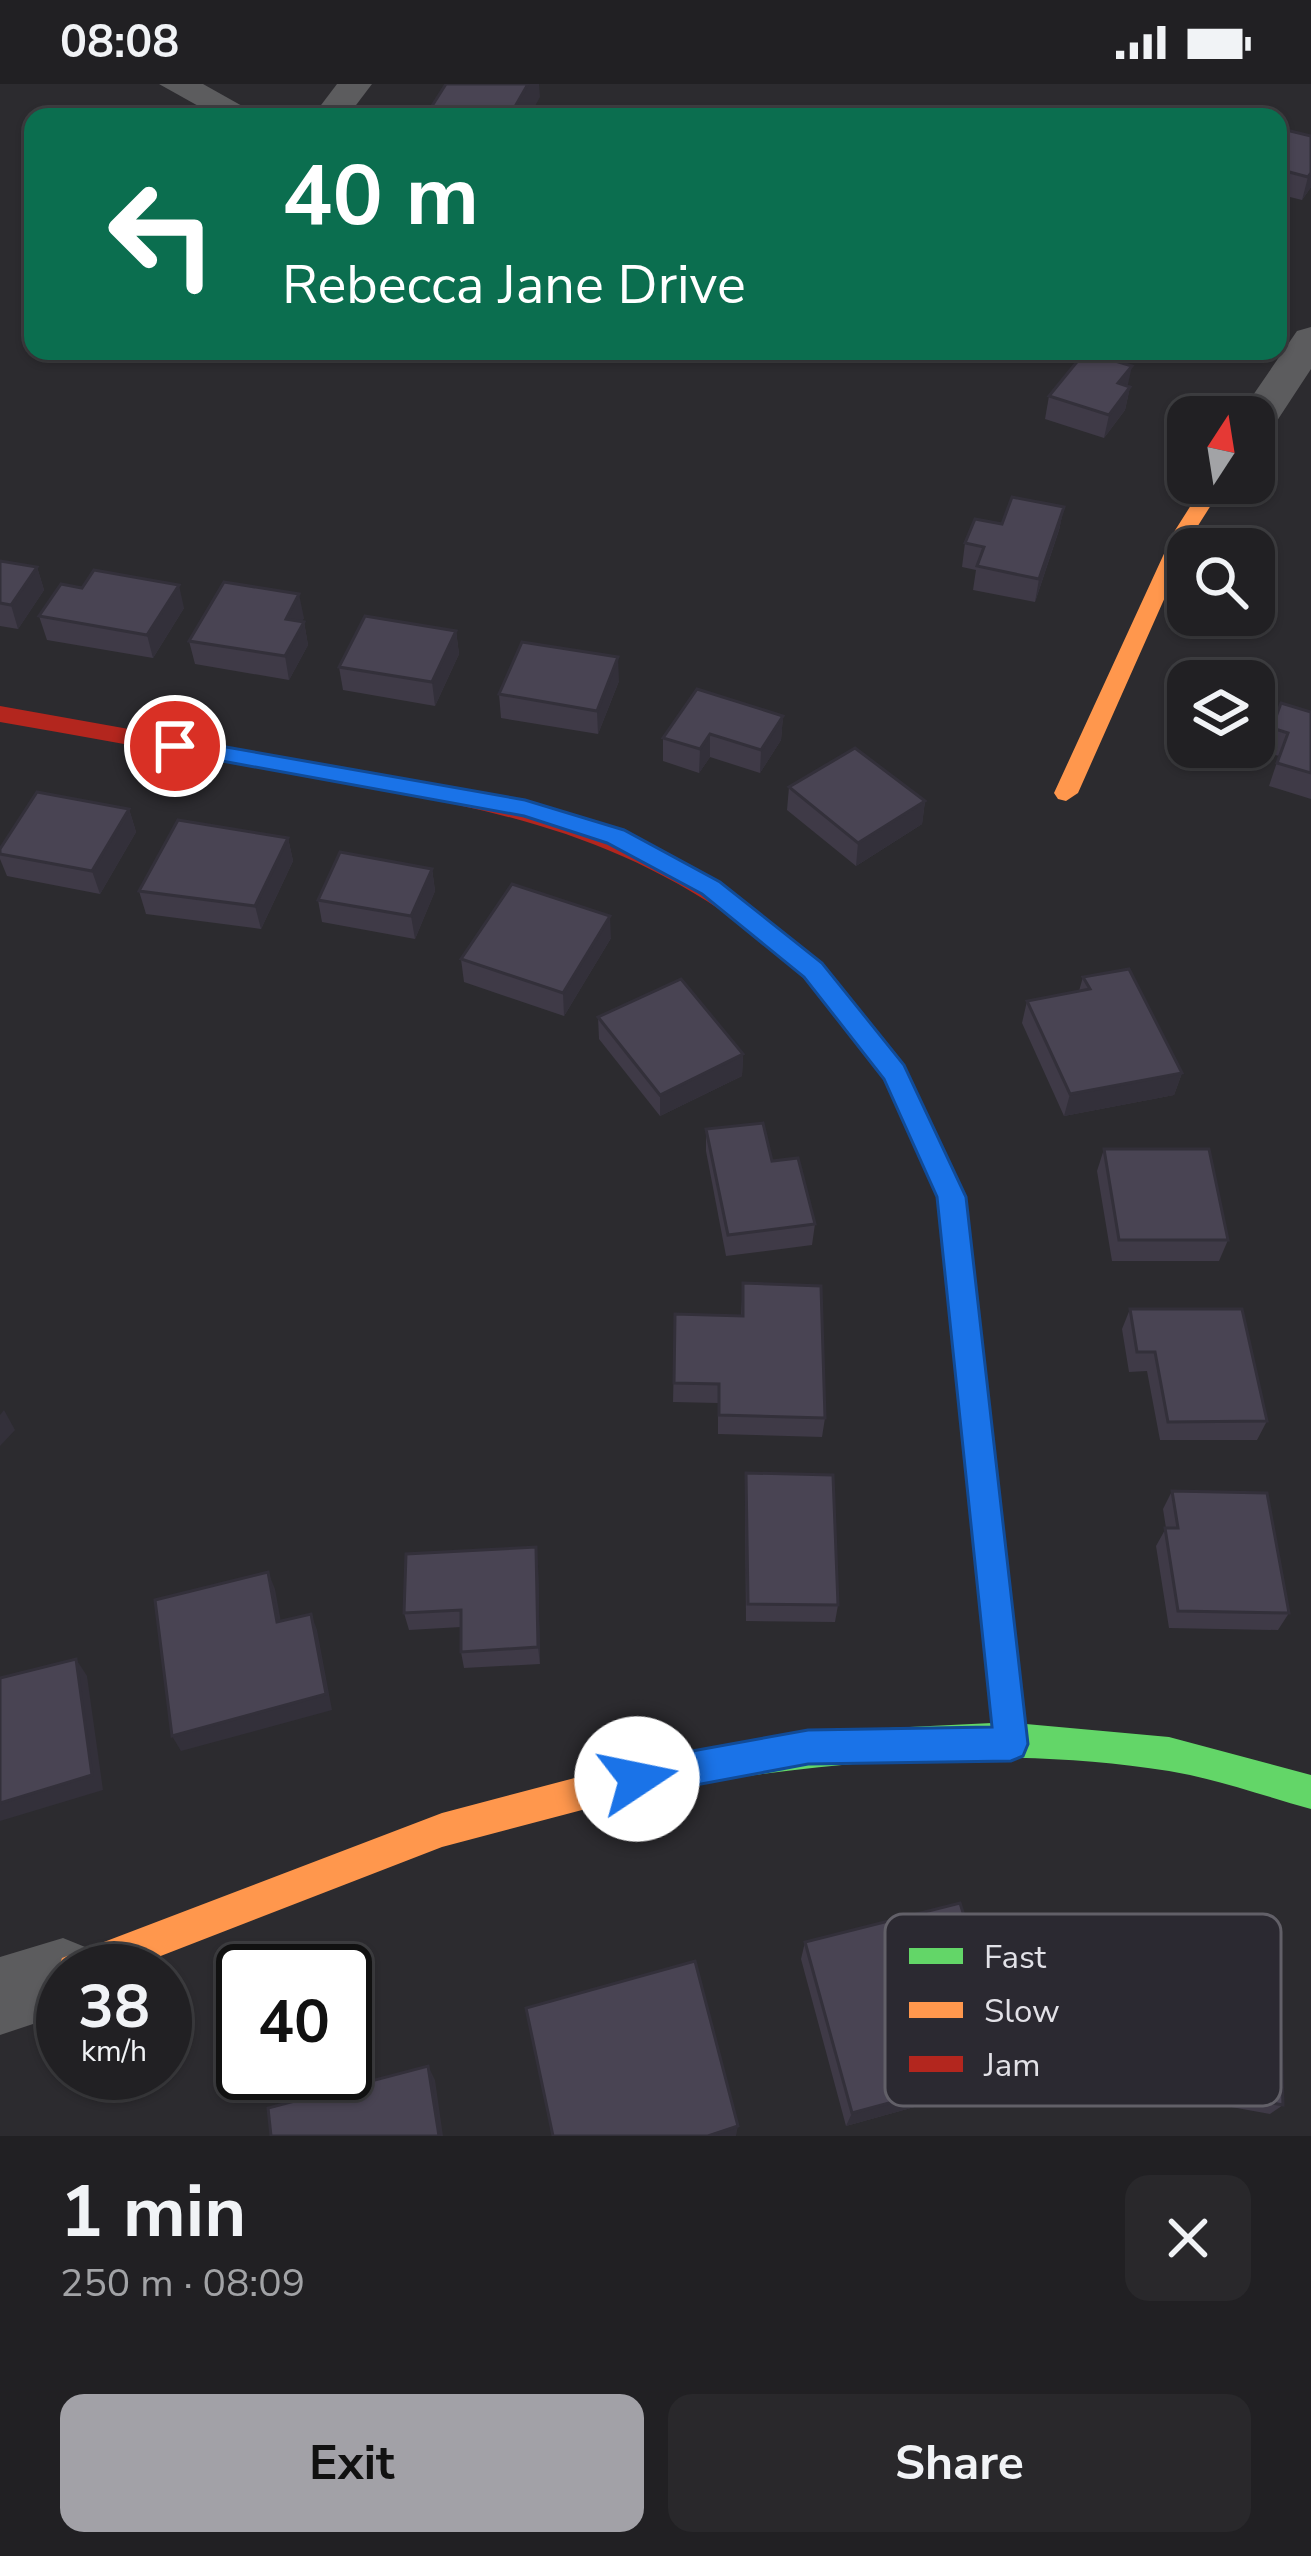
<!DOCTYPE html>
<html lang="en">
<head>
<meta charset="utf-8">
<style>
  :root { --surface:#212023; --page:#29282b; --text:#f1f3f6; --muted:#a2a3a6; --line:#3e3e41; --accent:#a2a1a7 }
  body { margin:0; font-family:"Nunito Sans",sans-serif; background:var(--page); color:var(--text); height:100vh; display:flex; flex-direction:column; font-size:45px; white-space:nowrap }
  * { box-sizing:border-box; margin:0 }
  p { font-size:39px; color:var(--muted) }
  .icon { flex:none; width:66px; height:66px; fill:none; stroke:currentColor; stroke-width:2; stroke-linecap:round; stroke-linejoin:round }
  .map { position:relative; height:2052px; overflow:hidden }
  .side { display:flex; flex-direction:column; background:var(--surface); flex:1 }
  .side>* { flex:none }
  .hud { position:absolute; left:24px; top:24px; width:1263px; height:252px; border-radius:24px; box-shadow:0 3px 9px #0004,0 0 0 3px var(--line); background:#0b6e4f; color:#fff; overflow:hidden }
  .needle { width:78px; rotate:12deg }
  .fabs { position:absolute; left:1167px; top:312px; display:grid; gap:24px }
  .fabs a { display:grid; place-items:center; width:108px; height:108px; border-radius:24px; background:var(--surface); box-shadow:0 3px 9px #0004,0 0 0 3px var(--line); font-size:60px }
  .speed { position:absolute; left:36px; top:1860px; display:flex; gap:24px; font-size:60px; font-weight:700; text-align:center }
  .speed>* { display:grid; place-content:center; width:156px; height:156px; border-radius:50%; background:var(--surface); box-shadow:0 3px 9px #0004,0 0 0 3px var(--line); line-height:1 }
  .speed small { font-size:30px; font-weight:400 }
  .speed .limit { border:6px solid #111; border-radius:18px; background:#fff; color:#111 }
  .pin { position:absolute; display:grid; place-items:center; width:102px; height:102px; color:#fff; margin:-51px; border:6px solid #fff; border-radius:50%; box-shadow:0 3px 12px #0007 }
  .me { position:absolute; width:132px; margin:-66px; rotate:79deg; stroke-linejoin:round; filter:drop-shadow(0 0 9px #0008) }
  .turn { display:flex; align-items:center; gap:42px; height:252px; padding:0 60px; font-size:54px }
  .turn .icon { width:156px; height:156px; stroke-width:2.5 }
  .turn b { display:block; font-size:84px; line-height:102px }
  .round { display:grid; place-items:center; flex:none; width:126px; height:126px; border-radius:24px; background:var(--page) }
  .summary { display:flex; align-items:center; justify-content:space-between; height:204px; padding:0 60px }
  h1 { font-size:72px; font-weight:700; line-height:90px }
  .button { display:flex; gap:24px; margin-top:auto; padding:24px 60px }
  .button a { flex:1; height:138px; border-radius:24px; background:var(--accent); color:#111; font-size:48px; font-weight:700; line-height:138px; text-align:center }
  .button a+a { background:var(--page); color:var(--text) }
  .status { display:flex; justify-content:space-between; align-items:center; height:84px; padding:0 60px; background:var(--surface); direction:ltr }
  .status svg { height:33px; fill:currentColor }
  .map>svg:first-child { display:block }
  .lines { fill:none; stroke-linecap:round; stroke-linejoin:round }
  .street { fill:#5c5c5e; fill-rule:evenodd }
  .fast { fill:#63d668; fill-rule:evenodd }
  .slow { fill:#ff974d; fill-rule:evenodd }
  .jam { fill:#b3261e; fill-rule:evenodd }
  .wall { fill:#3f3a47 }
  .shaded-wall { fill:#33303a }
  .building { fill:#494453; stroke:#33303a; stroke-width:3 }
  .route { fill:#1a73e8; stroke:#114b97; stroke-width:3 }
  .key { fill:#2b2931; stroke:#626068; stroke-width:3 }
  .key-label { font-size:33px; fill:#e2e1e7 }
</style>
</head>
<body>
<div class="status"><b>08:08</b><svg viewBox="0 0 49 12"><path d="M0 12V9h3v3zM5 12V6h3v6zM10 12V3h3v9zM15 12V0h3v12zM26 1h20v11H26zM47 4h2v5h-2z"/></svg></div>
<div class="map">
<svg width="1311" height="2052" viewBox="0 0 1311 2052">
  <rect width="100%" height="100%" fill="#2c2b2f"/>
  <g class="lines">
    <g class="street">
      <path d="M159,0H203L262,33H218Z"/>
      <path d="M337,0H372L347,33H312Z"/>
      <path d="M1311,243V285L1269,349L1254,352V333H1238L1297,247Z"/>
      <path d="M63,1854L90,1865L99,1887H63V1930L0,1951V1873Z"/>
    </g>
    <path class="fast" d="M975,1311L986,1314L990,1324L1026,1640L1169,1653L1311,1691V1725C1264,1712 1217,1695 1169,1687C999,1660 828,1677 658,1706L646,1701L641,1689L646,1677L658,1672L848,1646L992,1639L960,1324L964,1314Z"/>
    <g class="slow">
      <path d="M1205,399H1225L1194,448L1078,709L1066,717L1058,715L1054,709L1174,448Z"/>
      <path d="M744,821L822,879L908,989L966,1113L990,1324L986,1334L975,1337L964,1334L960,1324L938,1113L884,995L804,893L735,836L732,830L735,824Z"/>
      <path d="M658,1672L670,1677L675,1689L670,1701L658,1706L442,1763L122,1887H63V1900L57,1887L62,1874L75,1869L442,1729Z"/>
    </g>
    <path class="jam" d="M0,622L436,700L545,724L657,764L706,791L756,830L744,839L735,836C596,738 461,720 297,691C198,674 99,655 0,638Z"/>
  </g>
  <g class="wall">
    <path d="M1278,44L1311,52V103L1302,116L1278,110Z"/>
    <path d="M1128,302L1130,303L1125,326L1104,354L1045,335L1049,312Z"/>
    <path d="M1064,423L1059,446L1035,518L973,506L976,486L962,483L965,459L1002,440Z"/>
    <path d="M0,477L37,483L44,506L18,545L0,542Z"/>
    <path d="M184,524L153,574L47,556L39,532Z"/>
    <path d="M304,534L302,537L304,538L308,561L289,596L195,580L189,557Z"/>
    <path d="M456,547L459,570L435,622L343,606L339,583Z"/>
    <path d="M619,597L598,650L501,634L499,610Z"/>
    <path d="M1281,619L1311,628V715L1269,702L1279,672L1264,668Z"/>
    <path d="M783,632L781,656L760,689L710,673L699,689L663,677V654Z"/>
    <path d="M789,703L925,717L922,740L856,782L787,726Z"/>
    <path d="M129,725L136,748L100,810L7,792L0,775V765Z"/>
    <path d="M288,754L293,777L261,845L146,830L139,807Z"/>
    <path d="M432,785L435,807L415,855L322,838L318,816Z"/>
    <path d="M611,854L564,932L464,898L461,875Z"/>
    <path d="M1083,893L1182,989L1174,1011L1064,1032L1022,939L1027,917L1079,907Z"/>
    <path d="M598,933L743,970L742,992L660,1032L599,955Z"/>
    <path d="M706,1045L772,1077L815,1140L812,1161L726,1172L706,1067Z"/>
    <path d="M1104,1065L1228,1156L1219,1177H1112L1097,1087Z"/>
    <path d="M743,1199L825,1334L822,1353L718,1350V1319L673,1318L675,1230L741,1232Z"/>
    <path d="M1130,1225L1267,1337L1257,1356H1160L1147,1287L1129,1288L1122,1245Z"/>
    <path d="M746,1389L838,1521L835,1538L746,1537L745,1407Z"/>
    <path d="M1172,1407L1289,1529L1278,1546L1169,1544L1156,1462L1166,1444L1163,1425Z"/>
    <path d="M538,1481L540,1580L464,1584L461,1568V1543L409,1546L404,1529Z"/>
    <path d="M1133,1854L1283,2021L1270,2030L1121,2003L1123,1866Z"/>
    <path d="M805,1858L992,1921L982,1936L965,1941L982,1994L972,2007L846,2042L801,1875Z"/>
  </g>
  <g class="shaded-wall">
    <path d="M528,0H539L540,13L529,33H509Z"/>
    <path d="M1311,89V103L1302,116L1308,93Z"/>
    <path d="M1132,282L1127,305L1118,299Z"/>
    <path d="M1130,303L1125,326L1104,354L1109,331Z"/>
    <path d="M1064,423L1059,446L1035,518L1039,495Z"/>
    <path d="M37,483L44,506L18,545L11,521Z"/>
    <path d="M179,501L184,524L153,574L147,551Z"/>
    <path d="M299,510L304,534L290,558L286,535Z"/>
    <path d="M304,538L308,561L289,596L285,572Z"/>
    <path d="M456,547L459,570L435,622L432,598Z"/>
    <path d="M618,573L619,597L598,650L597,627Z"/>
    <path d="M783,632L781,656L760,689L761,666Z"/>
    <path d="M710,650V673L699,689L700,665Z"/>
    <path d="M925,717L922,740L856,782L858,759Z"/>
    <path d="M129,725L136,748L100,810L92,787Z"/>
    <path d="M288,754L293,777L261,845L255,822Z"/>
    <path d="M432,785L435,807L415,855L411,832Z"/>
    <path d="M610,832L611,854L564,932L563,909Z"/>
    <path d="M743,970L742,992L660,1032V1011Z"/>
    <path d="M1182,989L1174,1011L1064,1032L1070,1010Z"/>
    <path d="M4,1326L15,1346L0,1362V1331Z"/>
    <path d="M536,1463L538,1481L540,1580L538,1563Z"/>
    <path d="M268,1488L275,1505L284,1555L277,1538Z"/>
    <path d="M311,1530L317,1546L332,1626L181,1667L172,1652Z"/>
    <path d="M76,1575L87,1592L103,1706L0,1737V1719Z"/>
    <path d="M992,1921L982,1936L953,1944L962,1929Z"/>
    <path d="M428,1982L435,1996L443,2052H439Z"/>
    <path d="M982,1994L972,2007L846,2042L852,2029Z"/>
    <path d="M738,2042L736,2052H708Z"/>
  </g>
  <g class="building">
    <path d="M446,0H528L509,33H425Z"/>
    <path d="M1278,44L1311,52V89L1308,93L1278,85Z"/>
    <path d="M1085,268L1132,282L1118,299L1130,303L1109,331L1049,312Z"/>
    <path d="M1012,413L1064,423L1039,495L977,482L984,463L965,459L975,435L1002,440Z"/>
    <path d="M0,477L37,483L11,521L0,519Z"/>
    <path d="M94,486L179,501L147,551L39,532L61,500L82,504Z"/>
    <path d="M224,498L299,510L286,535L304,538L285,572L189,557Z"/>
    <path d="M365,532L456,547L432,598L339,583Z"/>
    <path d="M522,558L618,573L597,627L499,610Z"/>
    <path d="M697,605L783,632L761,666L710,650L700,665L663,654Z"/>
    <path d="M1281,619L1311,628V689L1277,679L1288,649L1272,644Z"/>
    <path d="M855,664L925,717L858,759L789,703Z"/>
    <path d="M37,708L129,725L92,787L0,770V765Z"/>
    <path d="M178,736L288,754L255,822L139,807Z"/>
    <path d="M340,768L432,785L411,832L318,816Z"/>
    <path d="M512,800L610,832L563,909L461,875Z"/>
    <path d="M1129,885L1182,989L1070,1010L1027,917L1090,905L1083,893Z"/>
    <path d="M681,895L743,970L660,1011L598,933Z"/>
    <path d="M763,1039L772,1077L798,1074L815,1140L728,1151L706,1045Z"/>
    <path d="M1104,1065H1209L1228,1156H1119Z"/>
    <path d="M743,1199L821,1202L825,1334L719,1331V1300L674,1299L675,1230L743,1232Z"/>
    <path d="M1130,1225H1242L1267,1337L1168,1338L1155,1268H1137Z"/>
    <path d="M746,1389L833,1391L838,1521L748,1520Z"/>
    <path d="M1172,1407L1267,1409L1289,1529L1178,1527L1165,1444H1178Z"/>
    <path d="M536,1463L538,1563L461,1568V1526L404,1529L406,1470Z"/>
    <path d="M268,1488L277,1538L311,1530L326,1610L172,1652L155,1516Z"/>
    <path d="M76,1575L92,1691L0,1719V1594Z"/>
    <path d="M960,1819L992,1921L962,1929L982,1994L852,2029L805,1858Z"/>
    <path d="M1133,1854L1279,1878L1283,2021L1131,1993Z"/>
    <path d="M695,1877L738,2042L708,2052H553L526,1924Z"/>
    <path d="M428,1982L439,2052H271L268,2024Z"/>
  </g>
  <path class="route" d="M175,654L525,716L624,746L720,798L822,879L904,981L966,1113L1028,1660L1023,1672L1011,1677L808,1680L637,1712L624,1707L619,1695L624,1682L637,1677L808,1646L992,1643L937,1113L884,995L804,893L702,810L607,759L524,732L167,667V656Z"/>
  <rect x="885" y="1830" width="396" height="192" rx="18" class="key"/>
  <rect x="909" y="1864" width="54" height="16" fill="#63d668"/>
  <rect x="909" y="1918" width="54" height="16" fill="#ff974d"/>
  <rect x="909" y="1972" width="54" height="16" fill="#b3261e"/>
  <g class="key-label">
    <text x="984" y="1884">Fast</text>
    <text x="984" y="1938">Slow</text>
    <text x="984" y="1992">Jam</text>
  </g>
</svg>
<div class="fabs">
<a><svg class="needle" viewBox="-14 -14 28 28"><path d="M0-13l5 13h-10z" fill="#e53935"/><path d="M0 13l5-13h-10z" fill="#a2a3a6"/></svg></a>
<a><svg class="icon" aria-label="search" viewBox="0 0 24 24"><circle cx="10" cy="10" r="6"/><path d="M15 15l6 6"/></svg></a>
<a><svg class="icon" aria-label="layers" viewBox="0 0 24 24"><path d="M12 4l9 5-9 5-9-5zM3 14l9 5 9-5"/></svg></a>
</div>
<div class="speed"><div>38<small>km/h</small></div><div class="limit">40</div></div>
<div class="pin" style="left:175px;top:662px;background:#d93025"><svg class="icon" aria-label="arrive" viewBox="0 0 24 24"><path d="M6 21V4h12l-3 4 3 4H6"/></svg></div>
<svg class="me" style="left:637px;top:1695px" viewBox="-20 -20 40 40"><circle r="19" fill="#fff"/><path d="M0-13L10 11 0 6-10 11z" fill="#1a73e8"/></svg>
<div class="hud">
<div class="turn"><svg class="icon" aria-label="left" viewBox="0 0 24 24"><path d="M17 20v-9H6M10 6l-5 5 5 5"/></svg><div><b>40 m</b>Rebecca Jane Drive</div></div>
</div>
</div>
<section class="side">
<div class="summary"><div><h1>1 min</h1><p>250 m · 08:09</p></div><a class="round"><svg class="icon" aria-label="close" viewBox="0 0 24 24"><path d="M6 6l12 12M18 6L6 18"/></svg></a></div>
<div class="button"><a>Exit</a><a>Share</a></div>
</section>
</body>
</html>
